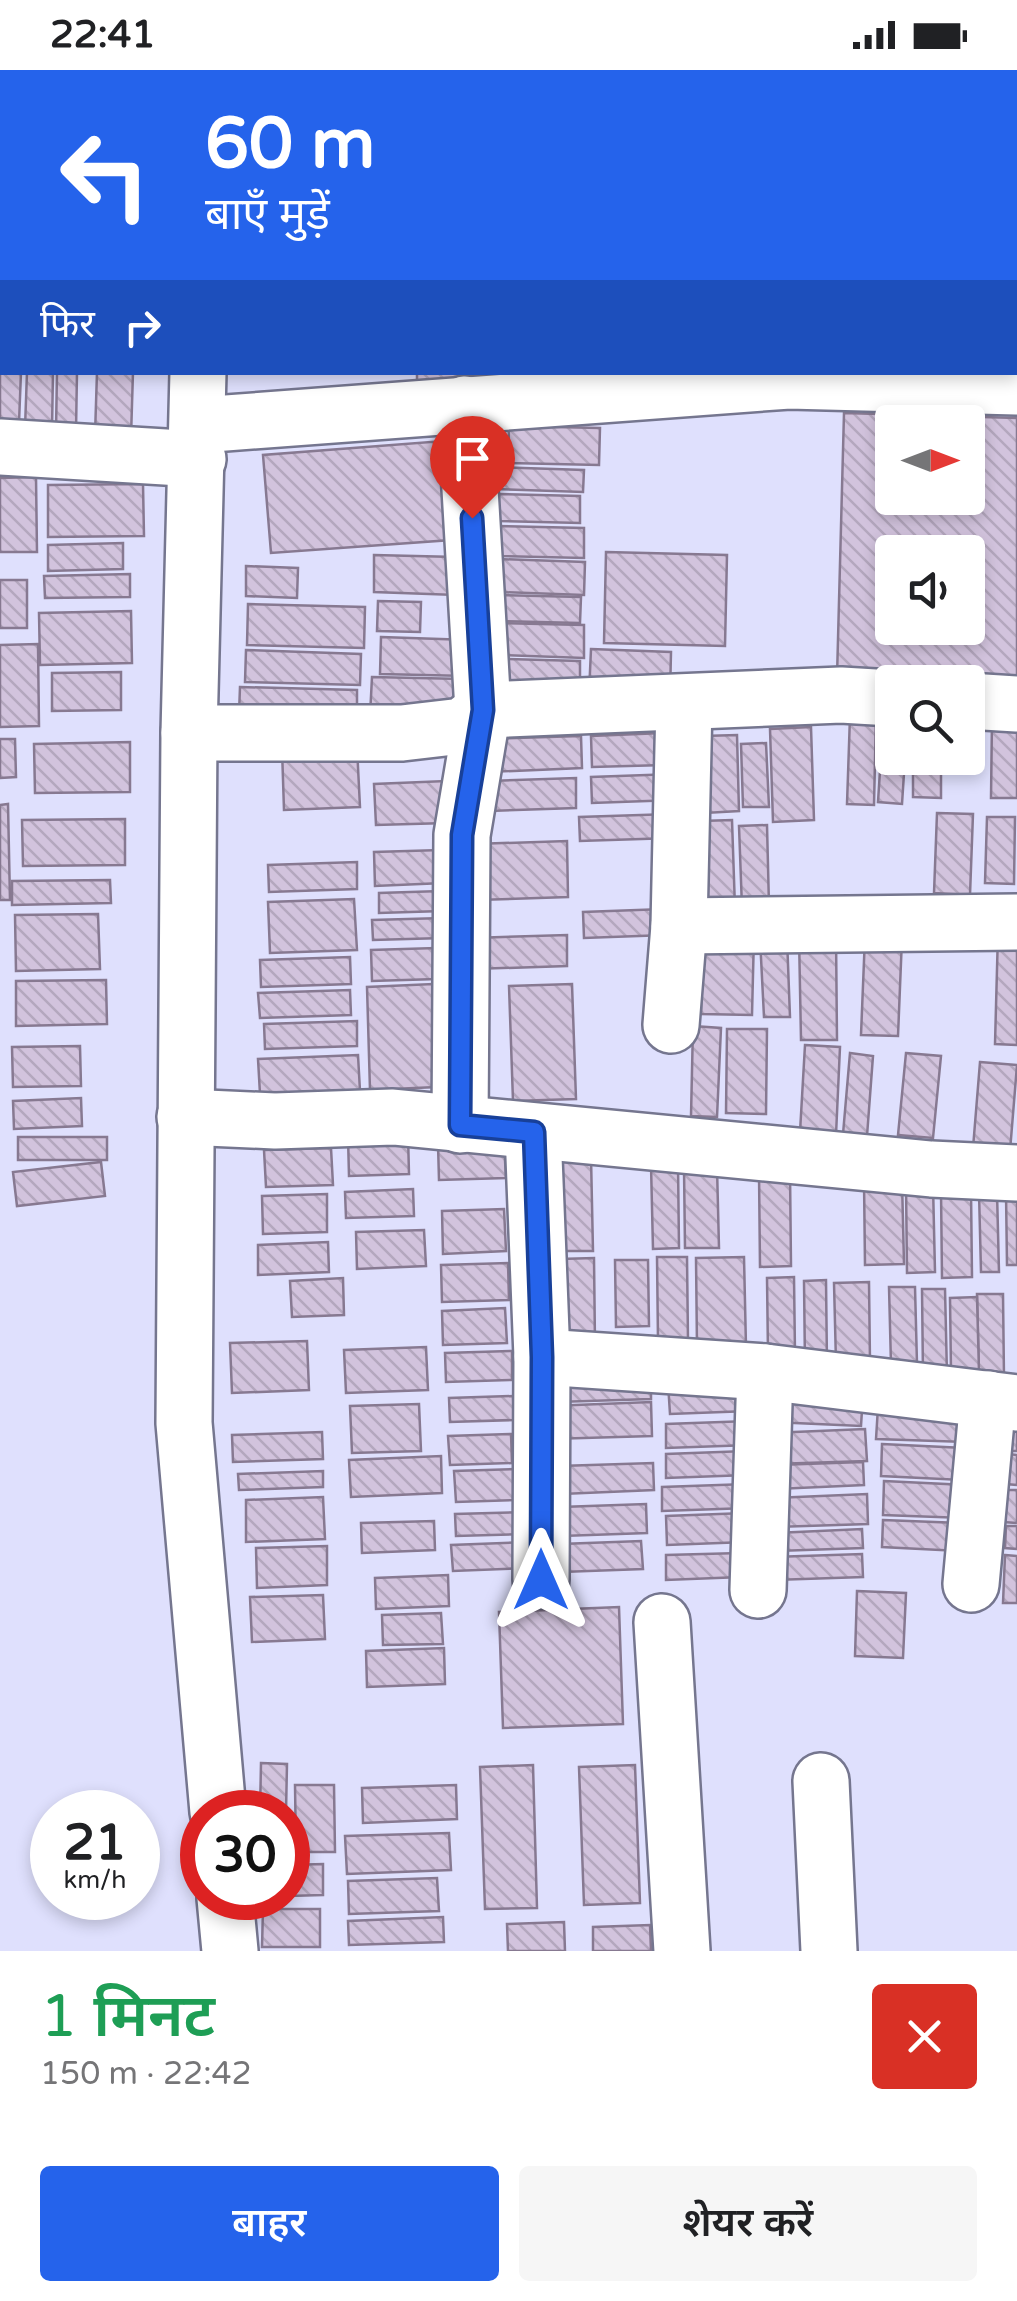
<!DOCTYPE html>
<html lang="hi">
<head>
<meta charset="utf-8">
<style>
  :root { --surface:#fff; --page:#f6f6f6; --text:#202124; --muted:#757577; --accent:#2563eb }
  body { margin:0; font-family:"Varela Round","Noto Sans Devanagari",sans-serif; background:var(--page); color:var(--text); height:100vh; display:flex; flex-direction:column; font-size:38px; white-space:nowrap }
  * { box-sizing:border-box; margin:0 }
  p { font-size:32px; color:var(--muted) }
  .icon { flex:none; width:55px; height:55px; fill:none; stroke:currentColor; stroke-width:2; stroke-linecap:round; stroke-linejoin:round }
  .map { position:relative; height:1881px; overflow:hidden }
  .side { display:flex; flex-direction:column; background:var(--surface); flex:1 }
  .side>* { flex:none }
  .guide { position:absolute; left:0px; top:0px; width:1018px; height:305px; box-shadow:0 5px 15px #0003; background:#2563eb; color:#fff; overflow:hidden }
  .needle { width:65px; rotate:90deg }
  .tools { position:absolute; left:875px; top:335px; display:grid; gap:20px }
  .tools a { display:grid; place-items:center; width:110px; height:110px; border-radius:10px; background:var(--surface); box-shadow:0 5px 15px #0003; font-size:50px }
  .speed { position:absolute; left:30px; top:1720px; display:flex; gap:20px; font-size:50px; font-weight:700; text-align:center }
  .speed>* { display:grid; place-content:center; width:130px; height:130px; border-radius:50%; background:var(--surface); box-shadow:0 5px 15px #0003; line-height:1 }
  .speed small { font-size:25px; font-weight:400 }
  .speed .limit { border:15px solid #d22; background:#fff; color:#111 }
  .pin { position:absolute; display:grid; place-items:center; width:85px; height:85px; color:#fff; margin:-102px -42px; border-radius:50% 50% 50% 0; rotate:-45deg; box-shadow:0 0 10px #0007 }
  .pin .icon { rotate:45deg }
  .me { position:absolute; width:110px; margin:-55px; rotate:0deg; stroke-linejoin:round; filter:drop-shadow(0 0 8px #0008) }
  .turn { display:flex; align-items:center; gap:35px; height:210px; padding:0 40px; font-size:45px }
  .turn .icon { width:130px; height:130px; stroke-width:2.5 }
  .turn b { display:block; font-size:70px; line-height:85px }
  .then { display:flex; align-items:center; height:95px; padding:0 40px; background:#0003; gap:20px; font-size:38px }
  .round { display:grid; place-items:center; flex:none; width:105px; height:105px; border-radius:10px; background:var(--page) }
  .summary { display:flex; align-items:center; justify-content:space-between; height:170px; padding:0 40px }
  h1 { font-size:60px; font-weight:600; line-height:75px; color:#1e9e55 }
  .action { display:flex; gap:20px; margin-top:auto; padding:20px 40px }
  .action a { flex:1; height:115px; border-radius:10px; background:var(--accent); color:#fff; font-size:40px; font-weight:600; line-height:115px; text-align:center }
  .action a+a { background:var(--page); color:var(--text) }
  .status { display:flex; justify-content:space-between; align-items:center; height:70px; padding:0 50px; background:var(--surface); direction:ltr }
  .status svg { height:28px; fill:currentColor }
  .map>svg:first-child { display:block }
  .building { fill:url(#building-back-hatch); stroke:#877991; stroke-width:2.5; fill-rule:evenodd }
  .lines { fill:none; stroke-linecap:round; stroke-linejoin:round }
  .minor-casing { stroke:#75768f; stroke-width:60 }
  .minor { stroke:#fff; stroke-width:55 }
  .route-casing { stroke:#184099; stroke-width:25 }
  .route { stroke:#2563eb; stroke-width:18 }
</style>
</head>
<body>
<div class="status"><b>22:41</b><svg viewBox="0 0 49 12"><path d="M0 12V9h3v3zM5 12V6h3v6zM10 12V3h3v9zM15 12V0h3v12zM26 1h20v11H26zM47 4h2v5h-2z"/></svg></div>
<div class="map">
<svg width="1017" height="1881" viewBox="0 0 1017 1881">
  <defs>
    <pattern id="building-back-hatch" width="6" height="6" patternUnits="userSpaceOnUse" patternTransform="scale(2.5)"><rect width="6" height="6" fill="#d2c3dd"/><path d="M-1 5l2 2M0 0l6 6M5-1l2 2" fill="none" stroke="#b4a7be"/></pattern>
  </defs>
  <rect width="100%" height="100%" fill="#dfe0fd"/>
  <g class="building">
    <path d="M7,0H105L7,2Z"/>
    <rect x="123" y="0" width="43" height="2"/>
    <rect x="281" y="0" width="96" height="2"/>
    <rect x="0" y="168" width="2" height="49"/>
    <path d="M1015,197H1017L1015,276Z"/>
    <rect x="0" y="223" width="2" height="43"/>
    <path d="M0,275L2,302H21L19,353H0Z"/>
    <path d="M27,302H53L52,359L25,358Z"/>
    <path d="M57,302H77L76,361L56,360Z"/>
    <path d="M97,302H133L131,367L95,365Z"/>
    <path d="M417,302H472V315L417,316Z"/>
    <path d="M844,343L1017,348V613L837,607ZM892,352H968V428H892ZM892,482H968V558H892Z"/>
    <path d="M509,356L600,358L599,395L508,393Z"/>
    <path d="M443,371L451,470L271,483L263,385Z"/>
    <path d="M495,397L584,400L583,422L495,419Z"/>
    <path d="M36,407L37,482H0V408Z"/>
    <path d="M143,414L144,466L48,467V415Z"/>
    <path d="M499,424L580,426V453L498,451Z"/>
    <path d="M494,456L584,458V488L494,486Z"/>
    <path d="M123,473V499L48,501V475Z"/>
    <path d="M606,482L727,485L725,576L604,573Z"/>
    <path d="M374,485L456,487V525L374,522Z"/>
    <path d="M499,489L585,492L584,525L498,522Z"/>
    <path d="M246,496L298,498L297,528L246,526Z"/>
    <path d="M130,504V527L45,528L44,506Z"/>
    <rect x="0" y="510" width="27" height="48"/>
    <path d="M497,525L581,527L580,553L497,551Z"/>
    <path d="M378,531L421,532L420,562L377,561Z"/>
    <path d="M248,534L365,537L364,578L247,575Z"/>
    <path d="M131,541L132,593L40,595L39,543Z"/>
    <path d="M502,553L584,555V588L501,585Z"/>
    <path d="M381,567L469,570L467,606L380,604Z"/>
    <path d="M38,574L39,656L0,657V575Z"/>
    <path d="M591,579L671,582L670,626L589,624Z"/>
    <path d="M246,580L361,584L360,615L245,612Z"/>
    <path d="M505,589L580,591V624L504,622Z"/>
    <path d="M121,602V640L52,641V603Z"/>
    <path d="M372,607L464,609L463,649L370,646Z"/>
    <path d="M240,617L357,620V648L239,644Z"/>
    <path d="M850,646L876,647L874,735L847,734Z"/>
    <path d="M992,649L1017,650V728H991Z"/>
    <path d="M883,653L892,654V688H905L902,734L878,732Z"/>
    <path d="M811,657L814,750L773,752L770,659Z"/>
    <path d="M663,663L665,695L592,697L591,666Z"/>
    <path d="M737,665L739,741L705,743L703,666Z"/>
    <path d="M581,666L582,698L488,702L486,669Z"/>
    <path d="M0,669H15L16,707L0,708Z"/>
    <path d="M130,672V722L35,723L34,674Z"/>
    <path d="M766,673L769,737H743L741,674Z"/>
    <path d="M357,677L360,737L284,740L282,679Z"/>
    <path d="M913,688H941V728L913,727Z"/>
    <path d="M674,704L675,730L592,733L591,707Z"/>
    <path d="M576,708V738L490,741V711Z"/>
    <path d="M446,711L447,753L376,755L374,714Z"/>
    <path d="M8,734L10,830H0V735Z"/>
    <path d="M937,743L973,744L970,825L934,823Z"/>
    <path d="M671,744L672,768L580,771L579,747Z"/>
    <path d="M987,747H1015L1014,814L985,813Z"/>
    <path d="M125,749V795L23,796L22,750Z"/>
    <path d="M732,750L735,838L705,839L701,751Z"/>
    <path d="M767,755L769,836L742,838L739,756Z"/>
    <path d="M567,771L568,827L477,830L475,774Z"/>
    <path d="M441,780L443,813L375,816L374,782Z"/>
    <path d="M357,792V819L269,822L268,795Z"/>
    <path d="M110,810L111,833L12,835V811Z"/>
    <path d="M441,821L442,841L379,843V823Z"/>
    <path d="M354,829L357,880L270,883L268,832Z"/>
    <path d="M664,839L666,865L584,868L583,842Z"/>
    <path d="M98,844L100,899L16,901L15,845Z"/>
    <path d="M443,848V868L373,870L372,850Z"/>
    <path d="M998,862H1017V975L995,974Z"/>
    <path d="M567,865V896L473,899L472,868Z"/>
    <path d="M703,865H754L752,945L701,944Z"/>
    <path d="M836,865L837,970H801L799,866Z"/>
    <path d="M865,866L902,868L898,966L861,965Z"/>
    <path d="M760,868H787L790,947H764Z"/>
    <path d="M436,878L437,909L372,911L371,880Z"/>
    <path d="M350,887L351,914L261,917L260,890Z"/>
    <path d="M106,910L107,954L16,956V911Z"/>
    <path d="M433,914L437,1017L370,1020L367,917Z"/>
    <path d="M572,914L576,1029L513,1031L509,916Z"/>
    <path d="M350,920L351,945L260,948L258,923Z"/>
    <path d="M357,951V976L265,979L264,954Z"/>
    <path d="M693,956L721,958L717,1047L691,1046Z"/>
    <path d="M727,959H767L766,1044L726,1043Z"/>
    <path d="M805,975L840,977L836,1065L800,1062Z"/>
    <path d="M80,976L81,1016L13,1017L12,977Z"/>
    <path d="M850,983L873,986L867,1066L843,1064Z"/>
    <path d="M906,983L941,986L933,1068L898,1065Z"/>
    <path d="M358,985L360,1021L260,1024L258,989Z"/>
    <path d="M980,992L1017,995L1010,1081L973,1078Z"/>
    <path d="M81,1028L82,1056L14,1059L13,1031Z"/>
    <path d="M408,1065L409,1104L349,1106L348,1067Z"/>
    <rect x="18" y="1067" width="89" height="23"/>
    <path d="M504,1072L506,1108L439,1110L438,1074Z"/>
    <path d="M331,1078L333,1115L266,1117L264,1080Z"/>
    <path d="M555,1087H591L593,1181H557Z"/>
    <path d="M101,1092L105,1126L17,1136L13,1102Z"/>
    <path d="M678,1094L679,1178L653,1179L651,1095Z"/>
    <path d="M717,1097L719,1178H685L684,1098Z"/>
    <path d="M790,1101L791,1196L760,1197L759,1102Z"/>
    <path d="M902,1110L904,1194L865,1195L864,1111Z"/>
    <path d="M906,1115H933L935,1202L907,1203Z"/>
    <path d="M413,1119L414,1146L346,1148L345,1122Z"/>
    <path d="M971,1120L972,1207L942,1208L941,1121Z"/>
    <path d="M979,1122H997L999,1202H981Z"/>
    <path d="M1006,1123H1017V1195H1007Z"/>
    <path d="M327,1124V1162L263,1164L262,1126Z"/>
    <path d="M504,1139L506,1181L443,1184L442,1141Z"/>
    <path d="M424,1160L426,1196L357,1199L356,1162Z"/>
    <path d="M328,1172L329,1202L258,1205V1175Z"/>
    <path d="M657,1187H687L688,1271L658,1272Z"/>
    <path d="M744,1187L746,1277L697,1278L696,1188Z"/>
    <path d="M594,1188L595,1275H562L560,1189Z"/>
    <path d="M615,1190H648L649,1256L616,1257Z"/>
    <path d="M508,1193L509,1230L442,1232L441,1195Z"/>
    <path d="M794,1207L795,1284L768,1285L767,1208Z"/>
    <path d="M343,1208L344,1245L292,1247L290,1211Z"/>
    <path d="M826,1210L827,1295L805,1296L804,1211Z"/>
    <path d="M869,1212L870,1292L836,1293L834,1213Z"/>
    <path d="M889,1217H915L917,1294L891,1295Z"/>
    <path d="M922,1219H945L947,1305H923Z"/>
    <path d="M977,1224H1003L1004,1307H979Z"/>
    <path d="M977,1227L979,1302H951L950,1228Z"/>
    <path d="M505,1238L507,1273L443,1275L442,1241Z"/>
    <path d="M307,1271L309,1320L232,1323L230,1273Z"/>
    <path d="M426,1277L428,1320L346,1323L344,1280Z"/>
    <path d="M512,1281V1310L446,1312L445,1283Z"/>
    <path d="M651,1306V1329L557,1332L556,1309Z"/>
    <path d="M748,1310L749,1341L670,1344L668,1313Z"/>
    <path d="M774,1320L863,1324L861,1356L773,1352Z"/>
    <path d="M513,1326L514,1350L450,1352L449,1328Z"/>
    <path d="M651,1332L652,1366L550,1369V1336Z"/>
    <path d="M419,1334L421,1381L352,1383L350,1336Z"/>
    <path d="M878,1337L966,1341V1372L876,1369Z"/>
    <path d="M1017,1343V1381H1005Z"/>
    <path d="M749,1351L750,1375L666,1378V1354Z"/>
    <path d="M865,1359L867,1391L773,1394L771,1363Z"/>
    <path d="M322,1362L323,1389L233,1392L232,1365Z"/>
    <path d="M511,1364L512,1393L450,1395L448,1366Z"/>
    <path d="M882,1374L964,1378L962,1410L881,1406Z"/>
    <path d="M746,1381L747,1405L666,1408V1384Z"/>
    <path d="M1008,1384L1017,1385V1415L1006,1414Z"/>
    <path d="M441,1386L442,1423L351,1427L349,1390Z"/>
    <path d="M863,1392L864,1415L777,1419L776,1395Z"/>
    <path d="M653,1393L654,1420L562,1424L560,1396Z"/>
    <path d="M516,1399L517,1430L456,1432L454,1401Z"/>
    <path d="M323,1401V1417L239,1420L238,1404Z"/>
    <path d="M884,1411L966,1415L964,1448L883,1445Z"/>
    <path d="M747,1414L748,1438L662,1441V1417Z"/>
    <path d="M1004,1420H1017V1453L1003,1452Z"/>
    <path d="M867,1424L868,1454L775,1457L774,1428Z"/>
    <path d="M323,1427L325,1469L246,1472V1430Z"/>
    <path d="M646,1434L647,1463L562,1466L561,1437Z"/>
    <path d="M527,1442L528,1464L456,1466L455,1444Z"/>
    <path d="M745,1443L746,1472L667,1475L666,1446Z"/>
    <path d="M883,1450L960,1453L959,1481L882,1477Z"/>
    <path d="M434,1451L435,1480L362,1483L361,1453Z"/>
    <path d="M1006,1456H1017V1479L1005,1478Z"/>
    <path d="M862,1459L863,1478L777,1481L776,1463Z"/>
    <path d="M641,1471L643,1499L562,1502L561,1474Z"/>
    <path d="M527,1472L528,1498L453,1501L451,1475Z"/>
    <path d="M327,1476V1515L257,1518L256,1478Z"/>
    <path d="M740,1483L741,1507L666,1510V1485Z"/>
    <path d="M862,1484L863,1507L774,1510L773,1487Z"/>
    <path d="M1005,1485L1017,1486V1533H1003Z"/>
    <path d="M448,1505L449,1536L376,1539L375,1508Z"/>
    <path d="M857,1521L906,1523L903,1588L855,1586Z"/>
    <path d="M323,1525L325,1569L252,1572L250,1527Z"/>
    <path d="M619,1537L623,1654L503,1658L499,1542Z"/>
    <path d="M441,1543L443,1574L383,1575L382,1545Z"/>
    <path d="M444,1578L445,1614L367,1617L366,1581Z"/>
    <path d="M261,1693L287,1694L286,1742H260Z"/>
    <path d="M533,1695L537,1838L485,1839L480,1697Z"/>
    <path d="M635,1695L640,1833L584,1835L579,1697Z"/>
    <path d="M295,1715H334L335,1782H296Z"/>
    <path d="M456,1715L457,1749L363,1753L362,1718Z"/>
    <path d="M449,1763L451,1800L347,1804L345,1766Z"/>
    <path d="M323,1794V1825L288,1826V1795Z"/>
    <path d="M437,1808L439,1841L349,1844L348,1811Z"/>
    <path d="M263,1839H320V1877H262Z"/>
    <path d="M443,1847L444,1872L349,1875L348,1851Z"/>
    <path d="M564,1852L565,1881H508L507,1854Z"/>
    <path d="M650,1855L651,1881H593V1857Z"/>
  </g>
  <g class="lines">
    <defs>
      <g id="minor">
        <path d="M191,0V2"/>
        <path d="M1015,3H1017"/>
        <path d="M0,146L2,147"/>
        <path d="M198,302L189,663L184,1353L218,1742"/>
        <path d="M199,355L789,311L1017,317"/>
        <path d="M0,377L198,389"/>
        <path d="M968,631L1017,634"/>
        <path d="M189,663H402L462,656L483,640L841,625L892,628"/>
        <path d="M679,856L1017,852"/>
        <path d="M671,955L679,856L684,633"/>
        <path d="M185,1047L275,1051L393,1047L931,1099L1017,1103"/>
        <path d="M460,1055L462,765L483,640L465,334"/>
        <path d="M533,1062L542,1287L541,1510"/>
        <path d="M542,1287L765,1302L1017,1333"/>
        <path d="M971,1514L988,1329"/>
        <path d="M758,1520L765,1302"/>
        <path d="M662,1552L682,1881"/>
        <path d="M821,1711L829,1881"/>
        <path d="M225,1828L230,1881"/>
      </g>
    </defs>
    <use href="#minor" class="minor-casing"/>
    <use href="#minor" class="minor"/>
  </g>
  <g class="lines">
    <defs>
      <path id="route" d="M472,448L483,640L462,765L460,1055L534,1062L542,1287L541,1510"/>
    </defs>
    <use href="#route" class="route-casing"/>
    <use href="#route" class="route"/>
  </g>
</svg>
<div class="tools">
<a><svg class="needle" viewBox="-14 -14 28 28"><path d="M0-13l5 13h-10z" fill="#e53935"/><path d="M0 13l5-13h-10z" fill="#757577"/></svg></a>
<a><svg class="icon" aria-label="sound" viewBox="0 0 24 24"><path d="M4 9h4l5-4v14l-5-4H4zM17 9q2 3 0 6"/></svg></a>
<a><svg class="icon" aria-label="search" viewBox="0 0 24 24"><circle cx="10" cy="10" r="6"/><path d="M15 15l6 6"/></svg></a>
</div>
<div class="speed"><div>21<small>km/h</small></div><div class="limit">30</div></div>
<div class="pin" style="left:472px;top:448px;background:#d93025"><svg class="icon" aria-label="arrive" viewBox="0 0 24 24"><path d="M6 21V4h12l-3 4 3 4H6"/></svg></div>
<svg class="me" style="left:541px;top:1510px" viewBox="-20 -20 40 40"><path d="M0-17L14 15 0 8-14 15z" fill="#2563eb" stroke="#fff" stroke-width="4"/></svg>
<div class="guide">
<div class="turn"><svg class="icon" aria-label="left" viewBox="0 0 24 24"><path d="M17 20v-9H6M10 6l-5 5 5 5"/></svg><div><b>60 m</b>बाएँ मुड़ें</div></div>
<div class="then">फिर<svg class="icon" aria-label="right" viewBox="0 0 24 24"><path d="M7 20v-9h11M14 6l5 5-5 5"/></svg></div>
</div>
</div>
<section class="side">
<div class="summary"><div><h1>1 मिनट</h1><p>150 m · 22:42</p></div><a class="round" style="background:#d93025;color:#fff"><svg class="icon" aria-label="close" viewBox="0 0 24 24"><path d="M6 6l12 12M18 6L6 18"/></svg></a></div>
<div class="action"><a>बाहर</a><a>शेयर करें</a></div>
</section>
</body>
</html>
